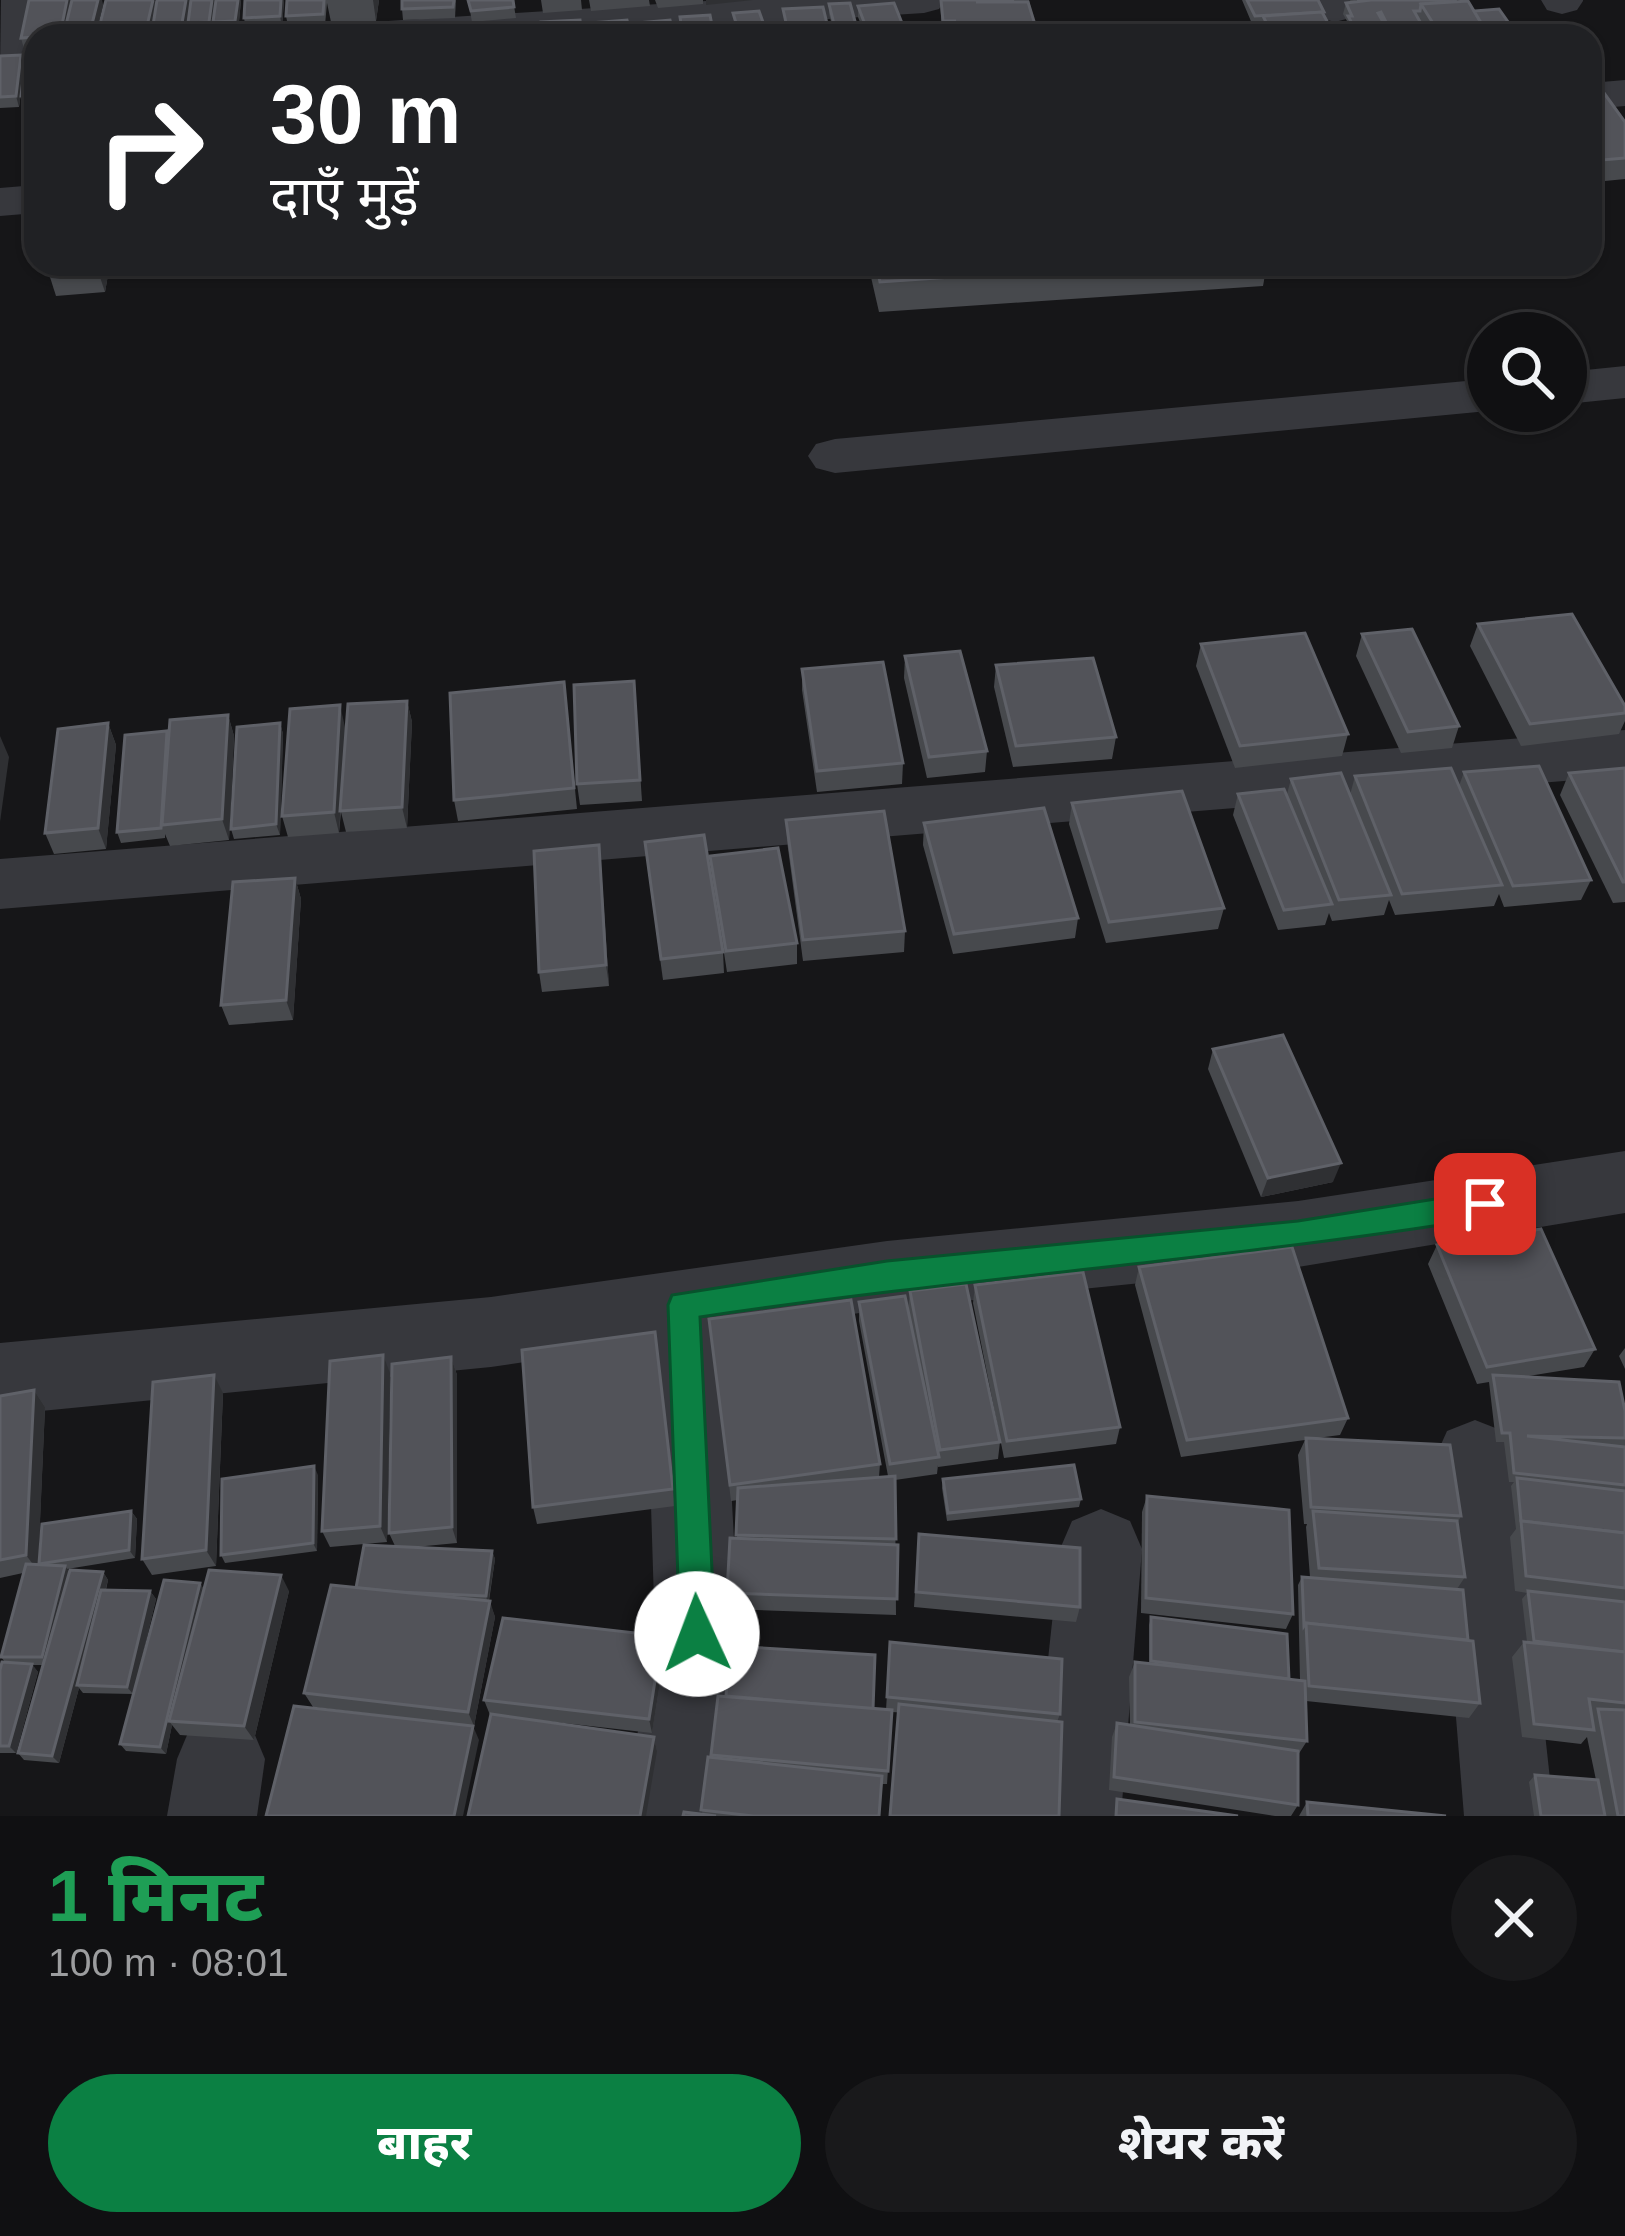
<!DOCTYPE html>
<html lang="hi">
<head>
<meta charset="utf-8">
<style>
  :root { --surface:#101012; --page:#19191b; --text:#f1f3f6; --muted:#9c9d9f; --line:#303032; --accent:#0b8043 }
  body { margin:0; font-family:Arial,"Noto Sans Devanagari",sans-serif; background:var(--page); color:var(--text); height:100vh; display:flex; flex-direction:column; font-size:45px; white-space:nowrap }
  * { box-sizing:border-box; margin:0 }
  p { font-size:39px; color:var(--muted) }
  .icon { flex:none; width:66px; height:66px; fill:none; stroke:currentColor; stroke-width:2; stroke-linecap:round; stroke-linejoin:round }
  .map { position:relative; height:1816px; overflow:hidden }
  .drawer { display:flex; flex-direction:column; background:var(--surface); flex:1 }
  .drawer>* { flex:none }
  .hud { position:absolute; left:24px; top:24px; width:1578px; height:252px; border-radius:36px; box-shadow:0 3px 9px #0004,0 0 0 3px var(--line); background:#202124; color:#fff; overflow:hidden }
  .fabs { position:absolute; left:1467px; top:312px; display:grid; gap:24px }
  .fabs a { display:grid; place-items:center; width:120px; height:120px; border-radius:50%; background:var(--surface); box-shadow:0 3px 9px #0004,0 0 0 3px var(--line); font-size:60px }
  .pin { position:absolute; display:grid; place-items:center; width:102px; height:102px; color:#fff; margin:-51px; border-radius:24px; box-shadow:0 6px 18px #0006 }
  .me { position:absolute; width:132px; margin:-66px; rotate:358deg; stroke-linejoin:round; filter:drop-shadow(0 0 9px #0008) }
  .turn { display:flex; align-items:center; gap:42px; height:252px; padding:0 48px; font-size:54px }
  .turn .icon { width:156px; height:156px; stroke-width:2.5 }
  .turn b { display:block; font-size:84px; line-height:102px }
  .round { display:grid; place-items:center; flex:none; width:126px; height:126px; border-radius:63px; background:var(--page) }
  .summary { display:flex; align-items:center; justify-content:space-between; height:204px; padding:0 48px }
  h1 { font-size:72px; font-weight:800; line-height:90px; color:#1e9e55 }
  .primary-button { display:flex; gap:24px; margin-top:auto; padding:24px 48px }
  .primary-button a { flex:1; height:138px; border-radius:72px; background:var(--accent); color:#fff; font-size:48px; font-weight:800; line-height:138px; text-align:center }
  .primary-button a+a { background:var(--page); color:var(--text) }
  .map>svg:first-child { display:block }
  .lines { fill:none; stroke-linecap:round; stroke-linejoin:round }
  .street { fill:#37383d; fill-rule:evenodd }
  .wall { fill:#47494d }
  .shaded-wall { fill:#2f3033 }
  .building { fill:#525359; stroke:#5f6168; stroke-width:3 }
  .route { fill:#0b8043; stroke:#07532c; stroke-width:3 }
</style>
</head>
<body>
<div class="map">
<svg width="1625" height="1816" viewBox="0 0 1625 1816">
  <rect width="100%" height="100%" fill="#161618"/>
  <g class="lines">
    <g class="street">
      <path d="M1,0H43L20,67L0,70Z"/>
      <path d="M722,0H945L939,9L924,13L560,36H335L342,27L357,23Z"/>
      <path d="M1310,0H1352L1356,9L1350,18L1335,22L1320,18Z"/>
      <path d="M1541,0H1583V1L1577,10L1562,14L1547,10Z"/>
      <path d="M1625,80V106L1590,109V83Z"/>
      <path d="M36,185V213L0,216V188Z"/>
      <path d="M1625,366V398L1566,404V372Z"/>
      <path d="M1488,379V411L835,473L816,468L808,456L816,444L835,439Z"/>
      <path d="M1625,730V776L0,909V859Z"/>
      <path d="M1625,1151V1213L1298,1267L887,1309L723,1333L739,1634L713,1816H623L655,1634L646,1344L491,1367L0,1415V1343L491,1297L887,1241L1298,1201Z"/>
      <path d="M1475,1420L1503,1431L1515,1458L1554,1816H1464L1435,1458L1447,1431Z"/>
      <path d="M1101,1509L1130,1521L1142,1549L1121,1816H1031L1060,1549L1072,1521Z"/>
      <path d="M221,1715L252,1728L265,1759L257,1816H167L177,1759L190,1728Z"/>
    </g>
  </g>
  <g class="wall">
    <path d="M29,0H71L72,3L103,4L95,36H36V48L24,49L21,38Z"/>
    <path d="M191,0L185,34L155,36L153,25L150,36H101L99,28Z"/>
    <path d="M216,0L212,33L191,34L188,23Z"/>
    <path d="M241,0L238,32L216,33L213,22Z"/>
    <path d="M284,0L282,27L246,29L244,18Z"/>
    <path d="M287,0H379L376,21L331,22L327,3L325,25L288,26L286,16Z"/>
    <path d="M456,0L455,18L403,20L402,9Z"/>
    <path d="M468,0H513L516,18L472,22Z"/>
    <path d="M541,0H581L582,10L543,13Z"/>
    <path d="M589,0H649L650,6L591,11Z"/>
    <path d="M655,0H703V4L658,8Z"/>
    <path d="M940,0H1029L1037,36H946V32H942Z"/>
    <path d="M1242,0H1318L1335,36H1259L1261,26H1253Z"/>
    <path d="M1350,0H1455L1518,36H1350L1345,27L1347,21L1343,14L1346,3H1351Z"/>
    <path d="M829,4L859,36L865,35L858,17V6L906,33L940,36H835L829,14Z"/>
    <path d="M21,55L25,65L19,107L0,108V56Z"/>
    <path d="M36,55V106L25,107L21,96Z"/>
    <path d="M1590,94L1625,122V179L1595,182L1593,179L1590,184Z"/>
    <path d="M110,264L105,292L56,296L49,274Z"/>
    <path d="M332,264H384V271L334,274Z"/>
    <path d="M425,264H469L426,267Z"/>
    <path d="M868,264H1267L1263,286L879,312Z"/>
    <path d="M1478,624L1625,706V721L1619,734L1521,746L1470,646Z"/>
    <path d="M1362,634L1459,726L1452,748L1401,753L1356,656Z"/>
    <path d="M1201,644L1348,734L1342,756L1235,768L1196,666Z"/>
    <path d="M905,656L987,751L985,772L927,778L904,678Z"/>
    <path d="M996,665L1116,737L1112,759L1013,767L994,687Z"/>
    <path d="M802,669L903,763L902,784L817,792L802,690Z"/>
    <path d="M634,681L642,801L580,805L577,784Z"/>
    <path d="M564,682L577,809L458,821L454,800Z"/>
    <path d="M407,701L412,722L407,828L346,832L341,812L339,833L288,837L282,816L345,727L341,798Z"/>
    <path d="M228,715L234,736L229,840L170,846L165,834V838L121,843L117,832L169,736Z"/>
    <path d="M108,723L116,745L106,849L54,854L45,833Z"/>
    <path d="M280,723L283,734L280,835L234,839L231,829Z"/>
    <path d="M1625,768V902L1613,903L1560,795L1569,773Z"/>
    <path d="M1464,772L1591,880L1581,900L1504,907L1499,894L1494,906L1395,915L1389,900L1384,915L1332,921L1329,913L1325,925L1278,930L1233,815L1238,794H1287L1291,779L1350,795L1355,776L1459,786Z"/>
    <path d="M1072,803L1224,908L1218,929L1106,943L1069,824Z"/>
    <path d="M786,820L905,931L904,952L803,961L787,841Z"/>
    <path d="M924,823L1078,918L1075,938L953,954L923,845Z"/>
    <path d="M710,856L797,943V964L727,972L712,877Z"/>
    <path d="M647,863L723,952L724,973L663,980Z"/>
    <path d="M601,866L609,986L542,992L539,972Z"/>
    <path d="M295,878L301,899L293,1020L229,1025L221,1005Z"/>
    <path d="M1213,1049L1333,1182L1261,1197L1208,1069Z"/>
    <path d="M1437,1245L1595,1349L1584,1367L1523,1377L1625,1411V1816H1534L1529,1782L1535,1775L1596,1780L1587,1737L1581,1744L1522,1737L1512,1657L1524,1642H1527L1522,1599L1527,1593L1515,1591L1510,1537L1516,1529L1511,1486L1514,1482H1509L1504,1442H1496L1489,1382L1477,1384L1428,1264Z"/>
    <path d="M1139,1267L1348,1418L1340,1435L1317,1438L1461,1516L1458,1522L1465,1577L1457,1589L1480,1703L1469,1718L1306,1701L1307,1741L1298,1755V1805L1291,1816H1275L1109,1790L1112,1737L1117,1723L1130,1725L1129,1677L1135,1662L1149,1664V1625L1151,1617L1288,1679L1300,1680L1298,1585L1302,1577H1310L1306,1527L1307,1524H1304L1298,1455L1305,1440L1181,1457L1135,1285Z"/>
    <path d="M975,1285L1120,1427L1116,1444L1004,1458L973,1303Z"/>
    <path d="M910,1291L1000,1442L998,1459L938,1467V1465L937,1474L895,1480L896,1615L728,1609L727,1593L737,1538L738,1500L731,1501L711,1337L880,1464L879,1477L888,1476L859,1321V1302L908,1310Z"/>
    <path d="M655,1332L675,1506L537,1524L533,1507Z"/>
    <path d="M1625,1348V1369L1619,1356Z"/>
    <path d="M451,1357L457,1375V1543L415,1547L492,1551L495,1559L489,1601L495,1617L474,1726L313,1707L304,1693L356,1588L395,1546L389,1533Z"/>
    <path d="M390,1373L387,1542L330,1547L322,1531Z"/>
    <path d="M34,1390L45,1407L38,1565L131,1511L137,1519L135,1558L67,1569L69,1572H103L108,1580L106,1590L150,1591L156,1599L133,1694L83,1693L79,1688L59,1763L24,1760L18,1753L43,1665H32L38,1672L16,1753H0V1670L5,1662L1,1657L23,1573L0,1578V1396Z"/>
    <path d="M223,1393L216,1566L152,1575L142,1559Z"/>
    <path d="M318,1475L317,1551L225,1563L221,1555Z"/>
    <path d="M943,1479L1081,1499L1079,1507L947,1521L942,1488Z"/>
    <path d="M1147,1496L1293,1614L1286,1629L1141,1613L1142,1512Z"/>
    <path d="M919,1534L1080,1607L1076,1622L914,1607Z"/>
    <path d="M200,1583L204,1590L289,1591L254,1740L180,1735L172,1725L166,1754L126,1751L120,1744Z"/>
    <path d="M890,1642L1060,1714L1057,1722L892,1712L887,1784H881L879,1816H683L702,1814L711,1755L873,1709L886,1710Z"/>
    <path d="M665,1651L652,1733L519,1718L654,1737L657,1751L490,1715L484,1700Z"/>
    <path d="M1307,1802L1446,1816H1299Z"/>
  </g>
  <g class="shaded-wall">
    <path d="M67,0H71L72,3L64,33L65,36H60Z"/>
    <path d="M98,0H102L103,4L95,36H91L90,32Z"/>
    <path d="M153,0L158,2L150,36L147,26Z"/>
    <path d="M186,0H191L185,34L182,23Z"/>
    <path d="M212,0H216L212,33L209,22Z"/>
    <path d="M238,0H241L238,32L235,21Z"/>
    <path d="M281,0H284L282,27L280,16Z"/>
    <path d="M373,0H379L376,21Z"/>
    <path d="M706,0H753L706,5Z"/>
    <path d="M21,55L25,65L19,107L16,96Z"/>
    <path d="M100,264H110L105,292L98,271Z"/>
    <path d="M407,701L412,722L407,828L402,807Z"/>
    <path d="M340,705L345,727L339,833L334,812Z"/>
    <path d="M228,715L234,736L229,840L222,819Z"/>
    <path d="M108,723L116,745L106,849L98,828Z"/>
    <path d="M280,723L283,734L280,835L276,824Z"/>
    <path d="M0,736L9,757L0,822Z"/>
    <path d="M599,845L601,866L609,986L606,965Z"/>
    <path d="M295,878L301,899L293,1020L286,1000Z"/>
    <path d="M1341,1163L1333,1182L1261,1197L1268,1178Z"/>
    <path d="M383,1355L390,1373L387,1542L380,1526Z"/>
    <path d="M451,1357L457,1375V1543L452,1527Z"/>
    <path d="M214,1375L223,1393L216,1566L206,1550Z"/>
    <path d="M34,1390L45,1407L38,1571L26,1555Z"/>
    <path d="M314,1466L318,1475L317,1551L313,1543Z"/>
    <path d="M131,1511L137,1519L135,1558L129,1550Z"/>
    <path d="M492,1551L495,1559L488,1604L486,1596Z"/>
    <path d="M65,1566L71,1574L48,1665L42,1657Z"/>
    <path d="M103,1572L108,1580L80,1686L77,1685L79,1688L59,1763L52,1756Z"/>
    <path d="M281,1575L289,1591L254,1740L244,1726Z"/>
    <path d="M200,1583L205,1591L169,1721L172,1725L166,1754L160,1747Z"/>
    <path d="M150,1591L156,1599L133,1694L127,1687Z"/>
    <path d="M490,1601L495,1617L474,1726L468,1712Z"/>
    <path d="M662,1636L665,1651L652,1733L649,1719Z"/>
    <path d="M32,1664L38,1672L16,1753L9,1746Z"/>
    <path d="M473,1726L479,1740L463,1816H454Z"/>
    <path d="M654,1737L657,1751L646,1816H640Z"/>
  </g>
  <g class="building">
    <path d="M29,0H67L60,35L21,38Z"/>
    <path d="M72,0H98L90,32L64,33Z"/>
    <path d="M106,0H153L147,26L99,28Z"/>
    <path d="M157,0H186L182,23L153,25Z"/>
    <path d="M191,0H212L209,22L188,23Z"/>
    <path d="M216,0H238L235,21L213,22Z"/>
    <path d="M245,0H281L280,16L244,18Z"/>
    <path d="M287,0H324L323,14L286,16Z"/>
    <path d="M402,0H454L453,7L402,9Z"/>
    <path d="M468,0H513L514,7L471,11Z"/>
    <path d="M941,0H1014L976,2H1028L1037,31L950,35L946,23L956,21H943Z"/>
    <path d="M1247,0H1318L1324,12L1255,16Z"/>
    <path d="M1357,0H1455L1456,2L1421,4L1420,11H1414L1428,36H1393L1381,12L1378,13L1391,36H1359L1348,16H1352L1346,3L1371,0Z"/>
    <path d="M1468,1L1489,36H1441L1421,4Z"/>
    <path d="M850,3L859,36H837L829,4Z"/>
    <path d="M894,3L906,33L869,35L858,6Z"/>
    <path d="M823,7L830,36H789L783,9Z"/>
    <path d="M1499,9L1518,36H1489L1474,11Z"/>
    <path d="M759,11L768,36H740L733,13Z"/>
    <path d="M1322,12L1335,36H1273L1263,16Z"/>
    <path d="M710,15L714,36H683L680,17Z"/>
    <path d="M580,20L582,36H542L541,22Z"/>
    <path d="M627,20L631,36H590L588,23Z"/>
    <path d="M670,20L674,36H637L635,23Z"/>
    <path d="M1112,25L1117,36H1078L1075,28Z"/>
    <path d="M533,27L534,36H480L479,31Z"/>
    <path d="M1168,28L1172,36H1149L1146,29Z"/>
    <path d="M474,30L475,36H434V34Z"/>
    <path d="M938,30L940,36H858Z"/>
    <path d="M21,55L16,96L0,97V56Z"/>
    <path d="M36,55V95L21,96L26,56Z"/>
    <path d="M1604,93L1625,122V158L1602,160L1590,144V94Z"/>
    <path d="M1590,151L1598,162L1590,163Z"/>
    <path d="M51,264H100L98,271L49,274Z"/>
    <path d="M876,264H1140L880,282Z"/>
    <path d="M1572,614L1625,706V713L1530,724L1478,624Z"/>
    <path d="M1412,629L1459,726L1408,732L1362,634Z"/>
    <path d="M1305,633L1348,734L1240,746L1201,644Z"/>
    <path d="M960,651L987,751L929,757L905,656Z"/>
    <path d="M1093,658L1116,737L1016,746L996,665Z"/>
    <path d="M883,662L903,763L817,771L802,669Z"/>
    <path d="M634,681L640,780L577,784L574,685Z"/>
    <path d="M564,682L574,788L454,800L450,693Z"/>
    <path d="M407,701L402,807L340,811L348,704Z"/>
    <path d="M340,705L334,812L282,816L290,709Z"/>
    <path d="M228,715L222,819L162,825L170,720Z"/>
    <path d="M108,723L98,828L45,833L58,729Z"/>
    <path d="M280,723L276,824L231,829L237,727Z"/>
    <path d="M167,731L161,828L117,832L125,735Z"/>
    <path d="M1539,766L1591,880L1513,886L1464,772Z"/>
    <path d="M1451,768L1502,885L1402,894L1355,776Z"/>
    <path d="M1625,768V882H1623L1569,773Z"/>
    <path d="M1341,773L1391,895L1339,900L1291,779Z"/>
    <path d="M1284,789L1332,904L1284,910L1238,794Z"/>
    <path d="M1182,791L1224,908L1109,922L1072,803Z"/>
    <path d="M1044,808L1078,918L954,934L924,823Z"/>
    <path d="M884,811L905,931L803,940L786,820Z"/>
    <path d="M704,835L723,952L661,959L645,842Z"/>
    <path d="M599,845L606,965L539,972L534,851Z"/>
    <path d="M778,848L797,943L726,951L710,856Z"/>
    <path d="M295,878L286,1000L221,1005L233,882Z"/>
    <path d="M1283,1035L1341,1163L1268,1178L1213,1049Z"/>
    <path d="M1541,1229L1595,1349L1487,1367L1437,1245Z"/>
    <path d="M1292,1247L1348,1418L1187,1440L1139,1267Z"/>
    <path d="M1083,1272L1120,1427L1007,1441L975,1285Z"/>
    <path d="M966,1284L1000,1442L940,1450L910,1291Z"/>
    <path d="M905,1296L939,1457L890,1464L859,1302Z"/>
    <path d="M851,1300L880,1464L730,1485L709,1319Z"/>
    <path d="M655,1332L673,1489L533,1507L522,1350Z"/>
    <path d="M383,1355L380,1526L322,1531L330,1361Z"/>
    <path d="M451,1357L452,1527L389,1533L392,1364Z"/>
    <path d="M214,1375L206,1550L142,1559L153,1382Z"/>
    <path d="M1493,1375L1619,1382L1625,1411V1438L1527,1436L1625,1447V1485L1514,1473L1510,1433H1502Z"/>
    <path d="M34,1390L26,1555L0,1560V1396Z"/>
    <path d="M1306,1438L1450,1445L1461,1516L1311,1507Z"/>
    <path d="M1074,1465L1081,1499L948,1513L943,1479Z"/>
    <path d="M314,1466L313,1543L221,1555L222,1479Z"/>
    <path d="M895,1476L896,1539L736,1535L738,1488Z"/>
    <path d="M1517,1478L1625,1491V1533L1521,1521Z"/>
    <path d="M1147,1496L1289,1510L1293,1614L1146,1598Z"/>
    <path d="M131,1511L129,1550L39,1564L42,1524Z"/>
    <path d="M1313,1511L1457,1521L1465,1577L1319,1568Z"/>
    <path d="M1521,1521L1625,1533V1588L1526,1576Z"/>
    <path d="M919,1534L1080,1548V1607L916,1592Z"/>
    <path d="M730,1538L898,1545L897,1599L727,1593Z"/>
    <path d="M364,1545L492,1551L486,1596L398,1592L356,1588Z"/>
    <path d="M26,1564L65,1566L42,1657H1Z"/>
    <path d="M70,1570L103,1572L52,1756L18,1753Z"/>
    <path d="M209,1570L281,1575L244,1726L169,1721Z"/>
    <path d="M1302,1577L1463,1590L1468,1640L1306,1623L1304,1626Z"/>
    <path d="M164,1580L200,1583L160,1747L120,1744Z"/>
    <path d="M331,1585L490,1601L468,1712L304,1693Z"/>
    <path d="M101,1590L150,1591L127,1687L77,1685Z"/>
    <path d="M1528,1591L1625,1602V1652L1534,1641Z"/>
    <path d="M1151,1617L1287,1634L1289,1679L1151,1661Z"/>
    <path d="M503,1618L662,1636L649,1719L484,1700Z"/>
    <path d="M1306,1623L1473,1641L1480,1703L1309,1686Z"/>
    <path d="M890,1642L1062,1659L1060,1714L887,1697Z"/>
    <path d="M1524,1642L1625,1652V1703L1589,1699L1594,1730L1534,1724Z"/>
    <path d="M730,1646L875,1655L873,1709L726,1696Z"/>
    <path d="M2,1662L32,1664L9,1746H0V1670Z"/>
    <path d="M1135,1662L1305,1681L1307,1741L1135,1722Z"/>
    <path d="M718,1696L892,1710L888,1771L711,1755Z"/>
    <path d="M899,1704L1062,1722L1059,1816H890Z"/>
    <path d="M294,1706L473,1726L454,1816H266Z"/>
    <path d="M1598,1709L1625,1710V1816H1618Z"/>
    <path d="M491,1714L654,1737L640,1816H468Z"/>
    <path d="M1117,1723L1298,1751V1805L1114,1777Z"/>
    <path d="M708,1757L882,1776L879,1816H753L701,1810Z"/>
    <path d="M1535,1775L1598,1780L1605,1816H1541Z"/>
    <path d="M1117,1799L1238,1816H1116Z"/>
    <path d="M1307,1802L1446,1816H1308Z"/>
    <path d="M684,1812L716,1816H683Z"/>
  </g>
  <path class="route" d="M1485,1191L1495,1195L1500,1204L1495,1214L1485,1218C1224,1260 961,1278 700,1317L715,1634L710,1647L697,1652L685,1647L680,1634L668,1305L672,1295L887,1261L1298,1221Z"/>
</svg>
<div class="fabs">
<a><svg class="icon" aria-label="search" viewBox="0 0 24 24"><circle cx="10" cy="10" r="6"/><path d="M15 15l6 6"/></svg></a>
</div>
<div class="pin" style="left:1485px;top:1204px;background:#d93025"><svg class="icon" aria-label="arrive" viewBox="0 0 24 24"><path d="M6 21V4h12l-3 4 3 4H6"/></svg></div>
<svg class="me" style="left:697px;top:1634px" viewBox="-20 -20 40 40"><circle r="19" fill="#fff"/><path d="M0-13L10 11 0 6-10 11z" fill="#0b8043"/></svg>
<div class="hud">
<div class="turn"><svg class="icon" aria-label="right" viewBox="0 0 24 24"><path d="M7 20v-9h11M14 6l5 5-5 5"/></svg><div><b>30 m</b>दाएँ मुड़ें</div></div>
</div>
</div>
<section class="drawer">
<div class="summary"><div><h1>1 मिनट</h1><p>100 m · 08:01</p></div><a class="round"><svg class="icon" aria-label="close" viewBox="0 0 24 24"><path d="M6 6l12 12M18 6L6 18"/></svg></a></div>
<div class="primary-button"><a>बाहर</a><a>शेयर करें</a></div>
</section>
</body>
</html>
